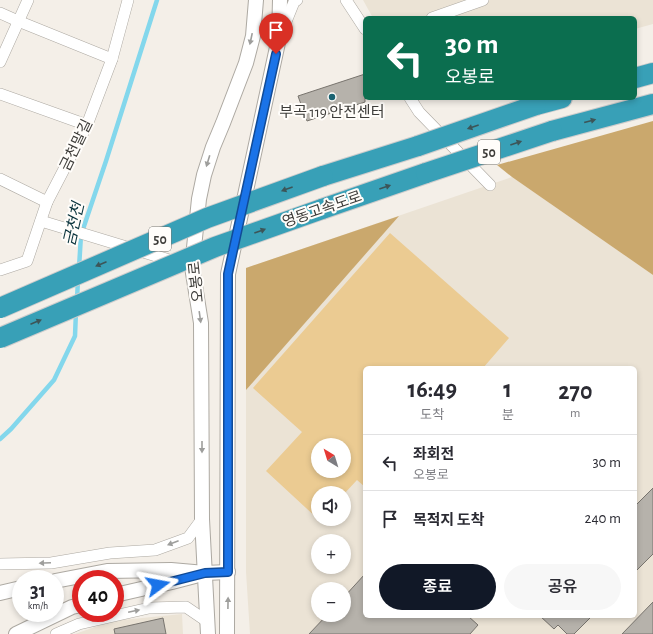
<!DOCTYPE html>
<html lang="ko">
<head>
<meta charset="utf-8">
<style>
  :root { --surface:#fff; --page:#f7f7f7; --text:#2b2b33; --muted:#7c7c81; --line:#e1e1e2; --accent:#111827 }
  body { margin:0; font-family:"Alegreya Sans","Noto Sans KR",sans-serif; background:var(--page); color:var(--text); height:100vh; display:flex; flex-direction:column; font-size:15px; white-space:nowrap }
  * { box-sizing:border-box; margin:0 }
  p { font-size:13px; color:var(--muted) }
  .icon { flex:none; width:22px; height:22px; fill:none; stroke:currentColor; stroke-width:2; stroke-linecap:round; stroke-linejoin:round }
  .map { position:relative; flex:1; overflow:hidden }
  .drawer { position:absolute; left:363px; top:366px; width:274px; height:252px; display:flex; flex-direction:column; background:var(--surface); border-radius:6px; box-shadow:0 2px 6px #0003 }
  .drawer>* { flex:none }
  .banner { position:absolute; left:363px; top:16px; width:274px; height:84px; border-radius:6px; box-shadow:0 2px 6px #0003; background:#0b6e4f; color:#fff; overflow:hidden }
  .needle { width:26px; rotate:322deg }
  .controls { position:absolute; left:311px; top:438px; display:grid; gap:8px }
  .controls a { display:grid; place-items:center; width:40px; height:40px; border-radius:50%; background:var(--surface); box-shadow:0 2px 6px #0003; font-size:20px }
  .speed { position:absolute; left:12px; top:570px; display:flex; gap:8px; font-size:20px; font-weight:700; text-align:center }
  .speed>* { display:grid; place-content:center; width:52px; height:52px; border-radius:50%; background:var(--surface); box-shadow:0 2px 6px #0003; line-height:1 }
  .speed small { font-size:10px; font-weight:400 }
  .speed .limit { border:6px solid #d22; background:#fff; color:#111 }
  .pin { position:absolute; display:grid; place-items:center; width:34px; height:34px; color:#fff; margin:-41px -17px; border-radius:50% 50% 50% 0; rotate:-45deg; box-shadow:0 0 4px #0007 }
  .pin .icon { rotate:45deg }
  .me { position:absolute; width:44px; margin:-22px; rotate:77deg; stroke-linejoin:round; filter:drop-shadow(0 0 3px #0008) }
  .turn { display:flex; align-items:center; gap:14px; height:84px; padding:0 16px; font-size:18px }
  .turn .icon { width:52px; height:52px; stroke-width:2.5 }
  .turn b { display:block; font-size:28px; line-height:34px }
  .eta { display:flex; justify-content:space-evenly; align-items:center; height:68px; text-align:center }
  .eta b { font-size:24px; font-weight:600; line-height:28px }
  .action { display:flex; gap:8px; margin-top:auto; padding:8px 16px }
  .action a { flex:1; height:46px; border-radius:24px; background:var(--accent); color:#fff; font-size:16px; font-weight:600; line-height:46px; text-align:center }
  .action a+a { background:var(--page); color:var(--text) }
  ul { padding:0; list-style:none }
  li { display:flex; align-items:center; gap:12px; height:56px; padding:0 16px; border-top:1px solid var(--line) }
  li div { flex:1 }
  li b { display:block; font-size:15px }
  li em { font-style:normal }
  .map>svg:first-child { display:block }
  .built { fill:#ebe3d5; fill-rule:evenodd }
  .green { fill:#ebcb92; fill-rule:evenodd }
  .forest { fill:#caa86d }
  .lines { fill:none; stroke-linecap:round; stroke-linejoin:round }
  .stream { stroke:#83d7ec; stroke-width:4.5 }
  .building { fill:#b6b2ab; stroke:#78746e }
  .minor-casing { stroke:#ada9a2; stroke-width:12 }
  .tertiary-casing { stroke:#ada9a2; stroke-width:16 }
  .motorway-casing { stroke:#cdcccc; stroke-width:22 }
  .minor { stroke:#fff; stroke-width:11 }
  .tertiary { stroke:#fff; stroke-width:14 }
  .motorway { stroke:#38a0b7; stroke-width:20 }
  .motorway-bridge-casing { stroke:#cdcccc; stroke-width:22; stroke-linecap:butt }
  .motorway-bridge { stroke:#38a0b7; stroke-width:20 }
  .oneway { fill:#9e9e9c }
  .oneway2 { fill:#3c5558 }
  .route-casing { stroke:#114b97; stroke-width:10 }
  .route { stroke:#1a73e8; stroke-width:7 }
  .poi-dot { fill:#1b6372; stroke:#fffdfa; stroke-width:1.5 }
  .labels { text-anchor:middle; stroke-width:4; stroke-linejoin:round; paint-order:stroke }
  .shield { fill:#fffdfa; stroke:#777673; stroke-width:1 }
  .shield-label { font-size:14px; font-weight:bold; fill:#3d3c39 }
  .poi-label { font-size:15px; fill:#3d3c39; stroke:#fffdfa }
  .street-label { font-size:15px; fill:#3d3c39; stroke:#fffdfa }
  .water-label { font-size:16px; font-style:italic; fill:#09333c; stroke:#fffdfa }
</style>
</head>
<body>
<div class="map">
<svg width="653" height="634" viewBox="0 0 653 634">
  <rect width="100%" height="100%" fill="#f4efe8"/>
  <g class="built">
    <path d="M363,0H653V24L635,29V18H373Z"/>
    <path d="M512,177L653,275V634H250L246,572V268ZM365,368H635V616H365ZM318,445H344V471H318ZM318,493H344V519H318ZM318,541H344V567H318ZM318,589H344V615H318Z"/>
    <path d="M182,614L183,634H75L112,621Z"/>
  </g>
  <path class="green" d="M390,233L509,338L483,368H365V487L357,480L344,494L318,493V519H320L319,520L266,471L302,432L253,388ZM318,445H344V471H318Z"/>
  <g class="forest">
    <path d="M653,121V275L512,177L497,165Z"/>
    <path d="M399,216L246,390V268Z"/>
  </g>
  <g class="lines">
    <g class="stream">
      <path d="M79,268L81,235L106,161L157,0"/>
      <path d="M77,300L78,279"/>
      <path d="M0,439L11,429L54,380L75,336L76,311"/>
    </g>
  </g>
  <g class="building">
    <path d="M365,74V102L307,121L298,96Z"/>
    <path d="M653,488V554L635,572V506Z"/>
    <path d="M365,574V616H468L478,625L470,634H309L327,615H344V597Z"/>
    <path d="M653,602V634H622Z"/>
    <path d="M540,616H592L574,634H567L558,625L554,629Z"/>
    <path d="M163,618L166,634H115L114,629Z"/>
  </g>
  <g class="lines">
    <defs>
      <g id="minor">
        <path d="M346,0L365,29"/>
        <path d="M0,13L18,21L112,59"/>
        <path d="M432,18L483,0"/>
        <path d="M281,34L294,2L297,0"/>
        <path d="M0,62L28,0"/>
        <path d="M0,94L87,125"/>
        <path d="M410,98L419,112L490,185"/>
        <path d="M0,179L47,202"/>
        <path d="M41,221L176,262"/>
        <path d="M0,270L27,261L47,202L87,125L112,59L128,0"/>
        <path d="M0,564L51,563L110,553L155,550L188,538L202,519"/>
        <path d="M56,634L79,624L149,608L186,607L208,622"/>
      </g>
      <g id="tertiary">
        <path d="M55,581L107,571L171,570L205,573L228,572"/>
        <path d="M0,593L21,588"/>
        <path d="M115,595L172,582L195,576"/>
        <path d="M16,634L72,607L81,605"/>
        <path d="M208,634L202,519L201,323L192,267L199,199L204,175L213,147L223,123L246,63L253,36L256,0"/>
        <path d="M227,634L228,274L279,38L280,0"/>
      </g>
      <g id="motorway">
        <path d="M635,78L653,73"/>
        <path d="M536,105L562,98"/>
        <path d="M552,131L653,104"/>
        <path d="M323,176L418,146"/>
        <path d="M322,209L426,173"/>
      </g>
    </defs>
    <use href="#minor" class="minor-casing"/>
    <use href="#tertiary" class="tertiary-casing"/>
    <use href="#motorway" class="motorway-casing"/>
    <use href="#minor" class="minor"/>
    <use href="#tertiary" class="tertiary"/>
    <use href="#motorway" class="motorway"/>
    <defs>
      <g id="motorway-bridge">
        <path d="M418,146L536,105"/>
        <path d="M426,173L552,131"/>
        <path d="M0,308L207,218L323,176"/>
        <path d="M0,338L215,247L322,209"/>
      </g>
    </defs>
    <use href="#motorway-bridge" class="motorway-bridge-casing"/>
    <use href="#motorway-bridge" class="motorway-bridge"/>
  </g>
  <defs><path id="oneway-solid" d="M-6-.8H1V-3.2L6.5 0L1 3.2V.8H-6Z"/></defs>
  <g class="oneway">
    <use href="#oneway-solid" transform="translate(251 39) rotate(102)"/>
    <use href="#oneway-solid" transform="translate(208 161) rotate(107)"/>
    <use href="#oneway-solid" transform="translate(200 317) rotate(82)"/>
    <use href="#oneway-solid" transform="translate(202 447) rotate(90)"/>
    <use href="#oneway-solid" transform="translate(173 543) rotate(159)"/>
    <use href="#oneway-solid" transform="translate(45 563) rotate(177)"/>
    <use href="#oneway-solid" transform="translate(228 603) rotate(-89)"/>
    <use href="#oneway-solid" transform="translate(134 611) rotate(-12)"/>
  </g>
  <g class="oneway2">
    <use href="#oneway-solid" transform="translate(590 121) rotate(-15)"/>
    <use href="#oneway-solid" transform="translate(473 127) rotate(161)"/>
    <use href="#oneway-solid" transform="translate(516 143) rotate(-19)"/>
    <use href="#oneway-solid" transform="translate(385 187) rotate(-19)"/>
    <use href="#oneway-solid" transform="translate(287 189) rotate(160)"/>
    <use href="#oneway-solid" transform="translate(260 231) rotate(-20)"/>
    <use href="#oneway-solid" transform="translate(101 264) rotate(157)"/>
    <use href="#oneway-solid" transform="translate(36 322) rotate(-23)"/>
  </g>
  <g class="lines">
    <defs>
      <path id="route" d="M158,585L205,573L228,572V274L276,54"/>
    </defs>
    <use href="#route" class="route-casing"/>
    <use href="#route" class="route"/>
  </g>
  <circle class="poi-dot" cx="332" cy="97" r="4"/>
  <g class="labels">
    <g class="shield">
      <rect x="478" y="140" width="22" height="24" rx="3"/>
      <rect x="149" y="227" width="22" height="24" rx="3"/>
    </g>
    <g class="shield-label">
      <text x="489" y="157">50</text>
      <text x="160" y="244">50</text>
    </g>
    <g class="poi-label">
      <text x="332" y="117">부곡 119 안전센터</text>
    </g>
    <g class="street-label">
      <text transform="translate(76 145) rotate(-64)" y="5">금천말길</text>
      <text transform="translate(322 209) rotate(-19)" y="5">영동고속도로</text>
      <text transform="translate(196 282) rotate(-96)" y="5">오봉로</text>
    </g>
    <g class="water-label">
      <text transform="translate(73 224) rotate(-77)" y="6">금천천</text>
    </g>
  </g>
</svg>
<div class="controls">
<a><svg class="needle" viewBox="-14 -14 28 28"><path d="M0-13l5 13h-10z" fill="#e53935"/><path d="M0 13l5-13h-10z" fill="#7c7c81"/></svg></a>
<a><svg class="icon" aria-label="sound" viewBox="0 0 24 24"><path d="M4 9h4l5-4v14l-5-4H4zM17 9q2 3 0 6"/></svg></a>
<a>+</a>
<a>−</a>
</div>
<div class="speed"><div>31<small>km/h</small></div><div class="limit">40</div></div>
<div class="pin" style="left:276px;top:54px;background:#d93025"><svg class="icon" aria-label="arrive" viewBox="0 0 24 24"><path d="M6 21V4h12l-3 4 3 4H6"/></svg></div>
<svg class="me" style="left:158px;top:585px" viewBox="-20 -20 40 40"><path d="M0-17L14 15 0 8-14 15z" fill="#1a73e8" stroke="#fff" stroke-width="4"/></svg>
<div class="banner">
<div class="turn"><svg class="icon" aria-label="left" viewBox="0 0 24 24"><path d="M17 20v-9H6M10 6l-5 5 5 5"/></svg><div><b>30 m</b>오봉로</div></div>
</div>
<section class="drawer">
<div class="eta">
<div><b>16:49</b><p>도착</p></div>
<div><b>1</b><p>분</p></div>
<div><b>270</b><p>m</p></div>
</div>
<ul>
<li><svg class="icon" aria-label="left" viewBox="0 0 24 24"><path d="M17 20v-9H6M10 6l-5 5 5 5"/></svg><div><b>좌회전</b><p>오봉로</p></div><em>30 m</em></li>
<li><svg class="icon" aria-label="arrive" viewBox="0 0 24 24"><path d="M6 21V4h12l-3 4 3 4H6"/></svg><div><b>목적지 도착</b></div><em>240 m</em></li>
</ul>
<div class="action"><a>종료</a><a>공유</a></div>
</section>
</div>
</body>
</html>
